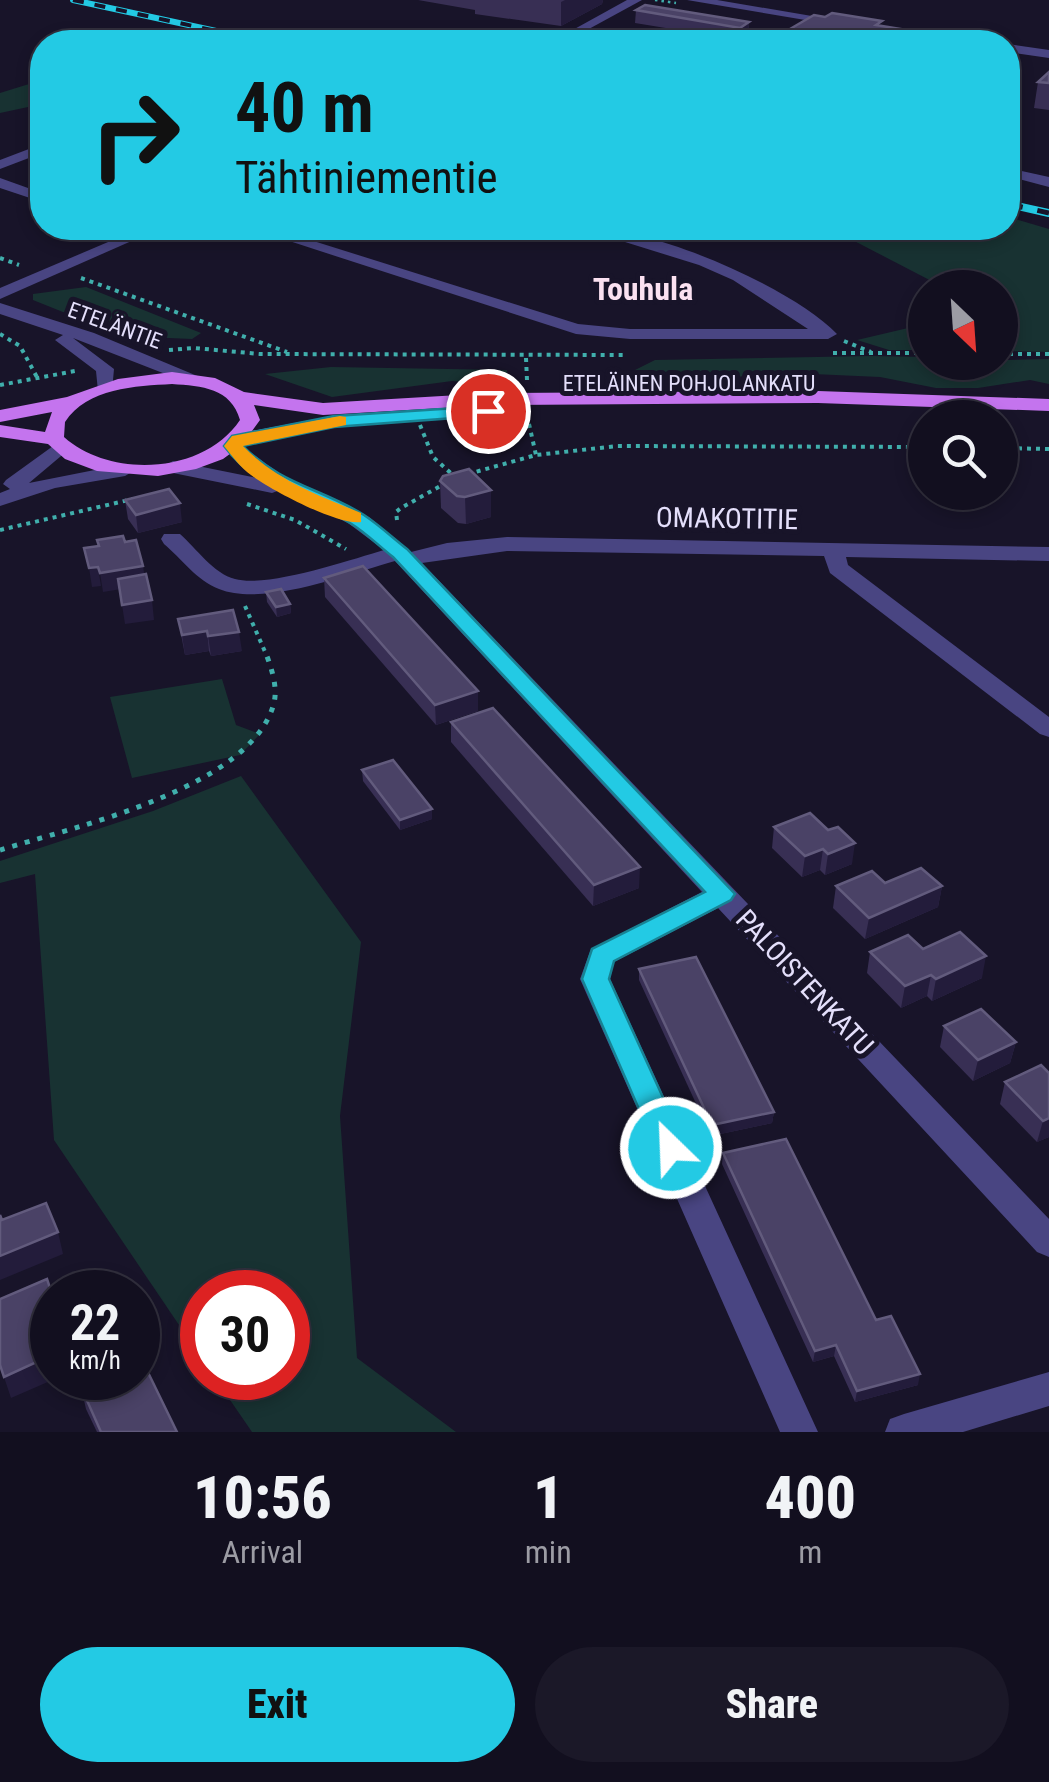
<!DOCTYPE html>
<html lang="en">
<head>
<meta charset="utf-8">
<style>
  :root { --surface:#120f1f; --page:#1b1828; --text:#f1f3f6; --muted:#9c9ca4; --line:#312f3d; --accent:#23cae4 }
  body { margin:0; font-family:"Roboto Condensed",sans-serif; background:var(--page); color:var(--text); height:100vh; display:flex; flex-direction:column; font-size:38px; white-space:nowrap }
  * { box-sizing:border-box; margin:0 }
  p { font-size:32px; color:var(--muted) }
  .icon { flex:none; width:55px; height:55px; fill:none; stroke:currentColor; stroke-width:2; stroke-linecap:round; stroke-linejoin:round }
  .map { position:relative; height:1432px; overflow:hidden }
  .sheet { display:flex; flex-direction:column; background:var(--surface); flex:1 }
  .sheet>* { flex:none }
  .banner { position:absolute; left:30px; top:30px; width:990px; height:210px; border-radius:40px; box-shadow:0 5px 15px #0003,0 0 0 2px var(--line); background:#23cae4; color:#111; overflow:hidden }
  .needle { width:65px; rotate:155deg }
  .fabs { position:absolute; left:908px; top:270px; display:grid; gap:20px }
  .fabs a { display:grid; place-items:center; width:110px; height:110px; border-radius:50%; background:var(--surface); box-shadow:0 5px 15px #0003,0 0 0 2px var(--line); font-size:50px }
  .speed { position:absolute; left:30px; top:1270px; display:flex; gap:20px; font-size:50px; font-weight:700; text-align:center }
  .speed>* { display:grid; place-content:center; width:130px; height:130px; border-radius:50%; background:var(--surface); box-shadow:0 5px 15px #0003,0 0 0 2px var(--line); line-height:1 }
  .speed small { font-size:25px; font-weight:400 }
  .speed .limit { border:15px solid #d22; background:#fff; color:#111 }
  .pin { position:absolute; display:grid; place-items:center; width:85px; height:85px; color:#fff; margin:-42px; border:5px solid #fff; border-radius:50%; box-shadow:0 2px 10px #0007 }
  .me { position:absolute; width:110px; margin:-55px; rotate:336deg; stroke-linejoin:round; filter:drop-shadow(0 0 8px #0008) }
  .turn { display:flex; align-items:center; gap:35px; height:210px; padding:0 40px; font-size:45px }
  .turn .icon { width:130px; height:130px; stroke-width:2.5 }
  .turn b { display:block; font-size:70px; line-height:85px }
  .eta { display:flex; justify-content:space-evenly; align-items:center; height:170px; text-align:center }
  .eta b { font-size:60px; font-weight:800; line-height:70px }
  .primary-button { display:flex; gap:20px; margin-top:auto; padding:20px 40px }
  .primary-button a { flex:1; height:115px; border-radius:60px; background:var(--accent); color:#111; font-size:40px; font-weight:800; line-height:115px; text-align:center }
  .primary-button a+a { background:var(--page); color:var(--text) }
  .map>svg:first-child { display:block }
  .green { fill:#183232 }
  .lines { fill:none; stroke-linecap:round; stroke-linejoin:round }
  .path-far2 { stroke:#40afac; stroke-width:2.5; stroke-dasharray:2.5 4; stroke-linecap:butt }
  .path-far1 { stroke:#40afac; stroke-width:4; stroke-dasharray:4 5; stroke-linecap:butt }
  .path { stroke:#40afac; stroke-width:5; stroke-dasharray:5 8; stroke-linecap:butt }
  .minor { fill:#494582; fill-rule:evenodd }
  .major { fill:#c474ee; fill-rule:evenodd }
  .rail-far1-casing { stroke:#23cae4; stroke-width:6 }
  .rail-casing { stroke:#23cae4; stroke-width:8 }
  .rail-far1 { stroke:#181429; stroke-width:4; stroke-dasharray:11; stroke-linecap:butt }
  .rail { stroke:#181429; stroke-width:5; stroke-dasharray:15; stroke-linecap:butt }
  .wall { fill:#382f54 }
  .shaded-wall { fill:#231c3b }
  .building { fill:#4a4266; stroke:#625b7d; stroke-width:2.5 }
  .route { fill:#23cae4; stroke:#178394; stroke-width:2.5 }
  .slow { fill:#f59e0b }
  .labels { text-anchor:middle; stroke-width:10; stroke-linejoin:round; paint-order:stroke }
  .far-street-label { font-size:22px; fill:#e4dffb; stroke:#181429 }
  .street-label { font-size:28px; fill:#e4dffb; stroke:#181429 }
  .far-district-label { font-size:32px; font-weight:bold; fill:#fbe1f1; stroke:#181429 }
</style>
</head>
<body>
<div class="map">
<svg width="1049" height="1432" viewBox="0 0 1049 1432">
  <rect width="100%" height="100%" fill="#181429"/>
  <g class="green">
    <path d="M42,80V104L0,113V93Z"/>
    <path d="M1008,217L1049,229V352L1000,351V288L943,287L837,232L820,228H1008Z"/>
    <path d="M86,287L201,333L192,339L123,336L33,300V294Z"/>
    <path d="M925,324V350H889L857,340Z"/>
    <path d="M871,356L925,357V362L1049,359V384L1030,380L978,388H936L880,377L813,374L663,379H637L627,374L655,360Z"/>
    <path d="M331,367L507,370L509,386L452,381L332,397L265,374Z"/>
    <path d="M222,679L236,725L260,734L240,755L132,778L110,697Z"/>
    <path d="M241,776L361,942L340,1116L357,1358L456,1432H252L215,1378H288V1292H202V1359L54,1140L35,874L0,883V861L153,811Z"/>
  </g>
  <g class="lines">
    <path class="path-far2" d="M655,0L676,3"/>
    <g class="path-far1">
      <path d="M0,258L19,265"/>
      <path d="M81,278L287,352"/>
      <path d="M0,334L20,346L38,379"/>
      <path d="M844,341L871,352"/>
      <path d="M169,350L194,348L260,354L627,355"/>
      <path d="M833,353H925"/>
      <path d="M1000,354H1049"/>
      <path d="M526,358L527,380"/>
      <path d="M0,385L75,371"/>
      <path d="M529,424L536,455"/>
      <path d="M420,425L433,457L455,477"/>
      <path d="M1000,448L1049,449"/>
      <path d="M468,474L536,455L617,446L925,447"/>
      <path d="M247,504L295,520L346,549"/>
      <path d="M397,520L396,512L401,508L444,484"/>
      <path d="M0,530L133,499"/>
      <path d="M245,606L266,654"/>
    </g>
    <path class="path" d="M0,850C74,827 252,788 274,703C278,686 271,667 265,651"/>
    <g class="minor">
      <path d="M627,0H642L565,42H551Z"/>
      <path d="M687,0H717L847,22L841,26Z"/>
      <path d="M1008,44L1049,50V58L1008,52Z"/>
      <path d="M42,144V153L0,169V160Z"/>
      <path d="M1008,168L1049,177V187L1008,176Z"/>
      <path d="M0,178L42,193V202L0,188Z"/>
      <path d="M141,228H161L0,299V288Z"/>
      <path d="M249,228H272L578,324L630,329H808L733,280L699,265L580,228C646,224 791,286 837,334L828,339H630L576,334Z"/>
      <path d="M0,303L94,333L207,380L205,384H191L73,338L114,369L112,391H98L96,371L55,340L63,335L0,314Z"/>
      <path d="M233,440L282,475L369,517L411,552L447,543L507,537L1049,547V561L846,557L848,565L1049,717V737L1040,734L830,573L824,556L507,551L422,563L1049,1219V1257L1037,1252L718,908L614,962L610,979L818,1432H780L580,979L591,949L702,892L395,561C349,574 264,607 219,589C197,581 181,558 164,544L161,539L164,534H180C196,548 214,574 235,579C268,588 350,560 384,550L348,523L280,490L272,493L173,473L163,467L173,461L257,478L223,446Z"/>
      <path d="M60,441L70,447L67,451L29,483L125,464L135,470L125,476L55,488L0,506V493L10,489L3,484L6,480Z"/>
      <path d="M1049,1372V1406L963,1432H885L890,1419L904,1414Z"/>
    </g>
    <path class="major" d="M172,372L215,378L244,392L323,403L493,393L818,391L1049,399V411L818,403L493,405L323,415L254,405L260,420L252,431L338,415L348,421L338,427L242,445L223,459L196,469L158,476L97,471L65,459L48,444L0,437V425L45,432L52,412L0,422V410L67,397L118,379ZM172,384C202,386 231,388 240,420C204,474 111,479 64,437L65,422C87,388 136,386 172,384Z"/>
    <defs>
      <path id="rail-far1" d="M73,0L267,42"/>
      <path id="rail" d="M1008,204L1049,213"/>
    </defs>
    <use href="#rail-far1" class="rail-far1-casing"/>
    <use href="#rail" class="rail-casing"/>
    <use href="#rail-far1" class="rail-far1"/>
    <use href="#rail" class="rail"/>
  </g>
  <g class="wall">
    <path d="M418,0H603L602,4L561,26L475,14V10Z"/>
    <path d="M636,10L749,22L748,35L739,40L635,23Z"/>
    <path d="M881,26L980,42H777L778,36Z"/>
    <path d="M1049,72V110L1034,108L1038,82Z"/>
    <path d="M443,476L491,517L466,524L458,523L441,508L440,481Z"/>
    <path d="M125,500L182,522L138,533L128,519Z"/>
    <path d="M324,578L478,691V711L436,725L325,597Z"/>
    <path d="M266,592L290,604L291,613L277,617L267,602Z"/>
    <path d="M178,619L242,651L211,656L209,651L185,655Z"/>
    <path d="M451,722L639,888L593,906L451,742Z"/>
    <path d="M362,770L432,809V819L400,830L363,781Z"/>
    <path d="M774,827L828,830L852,864L825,875L820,870L802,877L772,848Z"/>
    <path d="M885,883L942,886L938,907L865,939L833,908L836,886Z"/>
    <path d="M923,949L982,978L932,1001L927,996L901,1008L867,973L870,952Z"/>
    <path d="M639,969L774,1112L772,1123L711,1136L639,980Z"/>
    <path d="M944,1026L1016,1042L1010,1063L973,1081L940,1047Z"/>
    <path d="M1049,1073V1137L1037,1142L1000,1104L1005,1082Z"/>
    <path d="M723,1153L876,1320L918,1385L855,1402L834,1356L813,1362L722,1164Z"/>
    <path d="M81,1387L177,1432H97L86,1409Z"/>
  </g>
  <g class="shaded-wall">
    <path d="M565,0H603L602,4L561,26V2Z"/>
    <path d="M749,22L748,35L739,40L740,28Z"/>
    <path d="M1013,48L1009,73L1008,75V52Z"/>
    <path d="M1014,97L1010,118L1008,120V102Z"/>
    <path d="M491,490V517L466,524L465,497Z"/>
    <path d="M180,503L182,522L138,533L136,515Z"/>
    <path d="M143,566L146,585L103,592L100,573Z"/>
    <path d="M98,567L101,586L92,587L89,568Z"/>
    <path d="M152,600L154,620L125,624L122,605Z"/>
    <path d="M290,604L291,613L277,617L276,607Z"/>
    <path d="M207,631L209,651L185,655L182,635Z"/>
    <path d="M239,632L242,651L211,656L208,636Z"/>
    <path d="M478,691V711L436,725L435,705Z"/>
    <path d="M432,809V819L400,830V820Z"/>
    <path d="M855,843L852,864L825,875L828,854Z"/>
    <path d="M823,849L820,870L802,877L805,856Z"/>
    <path d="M640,867L639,888L593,906L594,885Z"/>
    <path d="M942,886L938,907L865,939L869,918Z"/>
    <path d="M986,956L982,978L932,1001L936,979Z"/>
    <path d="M931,975L927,996L901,1008L905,986Z"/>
    <path d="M1016,1042L1010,1063L973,1081L978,1060Z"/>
    <path d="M774,1112L772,1123L711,1136L712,1125Z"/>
    <path d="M1049,1118V1137L1037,1142L1043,1121Z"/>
    <path d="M58,1232L63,1254L0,1280V1256Z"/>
    <path d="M836,1345L834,1356L813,1362L815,1351Z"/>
    <path d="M52,1355V1378H57L11,1398L4,1377Z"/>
    <path d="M920,1374L918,1385L855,1402L857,1391Z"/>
  </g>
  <g class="building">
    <path d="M645,5L749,22L740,28L636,10Z"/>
    <path d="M832,13L882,21L876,25L980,42H816L778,36L814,15L825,17Z"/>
    <path d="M1049,72V83L1038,82Z"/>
    <path d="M469,469L491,490L465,497L457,496L440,481L443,476Z"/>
    <path d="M169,489L180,503L136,515L125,500Z"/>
    <path d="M123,536L125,542L136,540L143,566L100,573L98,567L89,568L84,548L99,546L97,540Z"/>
    <path d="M363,566L478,691L435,705L324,578Z"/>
    <path d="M146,574L152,600L122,605L118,579Z"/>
    <path d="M281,589L290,604L276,607L266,592Z"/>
    <path d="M233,610L239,632L208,636L207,631L182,635L178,619Z"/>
    <path d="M493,708L640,867L594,885L451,722Z"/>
    <path d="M393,760L432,809L400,820L362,770Z"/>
    <path d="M810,813L828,830L838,827L855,843L828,854L823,849L805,856L774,827Z"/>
    <path d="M921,868L942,886L869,918L836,886L872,871L885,883Z"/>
    <path d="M960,932L986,956L936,979L931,975L905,986L870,952L908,935L923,949Z"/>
    <path d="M696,957L774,1112L712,1125L639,969Z"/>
    <path d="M981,1009L1016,1042L978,1060L944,1026Z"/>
    <path d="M1041,1065L1049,1073V1118L1043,1121L1005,1082Z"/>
    <path d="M786,1139L876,1320L891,1316L920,1374L857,1391L836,1345L815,1351L723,1153Z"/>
    <path d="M46,1203L58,1232L0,1256V1215L2,1220Z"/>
    <path d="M47,1279L52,1294V1355L4,1377L0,1365V1299Z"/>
    <path d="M141,1358L177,1432H101L81,1387L101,1378H138V1360Z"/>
  </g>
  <path class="route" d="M488,406L494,407V415L334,427L243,446C281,485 321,488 364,515C379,525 393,538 407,549L735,894L731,900L614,961L609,979L686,1148L682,1157L671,1160L661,1157L656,1148L582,979L592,949L705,892L393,557C379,546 365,532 350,523C303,494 260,493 224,446L232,436L334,416Z"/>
  <path class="slow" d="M340,416L346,417V425L243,446C276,480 318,495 361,513V522C339,526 271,490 251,475C241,468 232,456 224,446L232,436Z"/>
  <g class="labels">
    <g class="far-street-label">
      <text transform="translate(115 325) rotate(20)" y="8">ETELÄNTIE</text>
      <text x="689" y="391">ETELÄINEN POHJOLANKATU</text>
    </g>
    <g class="street-label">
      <text transform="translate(727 518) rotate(1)" y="10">OMAKOTITIE</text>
      <text transform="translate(805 982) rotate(47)" y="10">PALOISTENKATU</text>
    </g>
    <g class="far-district-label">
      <text x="643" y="300">Touhula</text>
    </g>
  </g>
</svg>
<div class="fabs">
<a><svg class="needle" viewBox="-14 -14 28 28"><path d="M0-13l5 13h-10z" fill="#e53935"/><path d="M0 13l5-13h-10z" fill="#9c9ca4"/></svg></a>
<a><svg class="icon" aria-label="search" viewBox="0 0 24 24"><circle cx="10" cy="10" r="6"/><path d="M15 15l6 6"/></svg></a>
</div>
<div class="speed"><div>22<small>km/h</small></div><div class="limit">30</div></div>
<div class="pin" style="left:488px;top:411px;background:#d93025"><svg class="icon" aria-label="arrive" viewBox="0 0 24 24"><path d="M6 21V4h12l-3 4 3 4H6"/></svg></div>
<svg class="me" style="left:671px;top:1148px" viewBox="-20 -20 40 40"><circle r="17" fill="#23cae4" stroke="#fff" stroke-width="3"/><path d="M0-11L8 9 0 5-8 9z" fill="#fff"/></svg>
<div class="banner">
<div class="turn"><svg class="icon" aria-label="right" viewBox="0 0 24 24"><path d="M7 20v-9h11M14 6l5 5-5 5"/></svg><div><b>40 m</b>Tähtiniementie</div></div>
</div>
</div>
<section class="sheet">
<div class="eta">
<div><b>10:56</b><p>Arrival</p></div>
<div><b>1</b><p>min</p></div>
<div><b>400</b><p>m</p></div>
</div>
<div class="primary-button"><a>Exit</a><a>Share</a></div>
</section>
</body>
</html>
